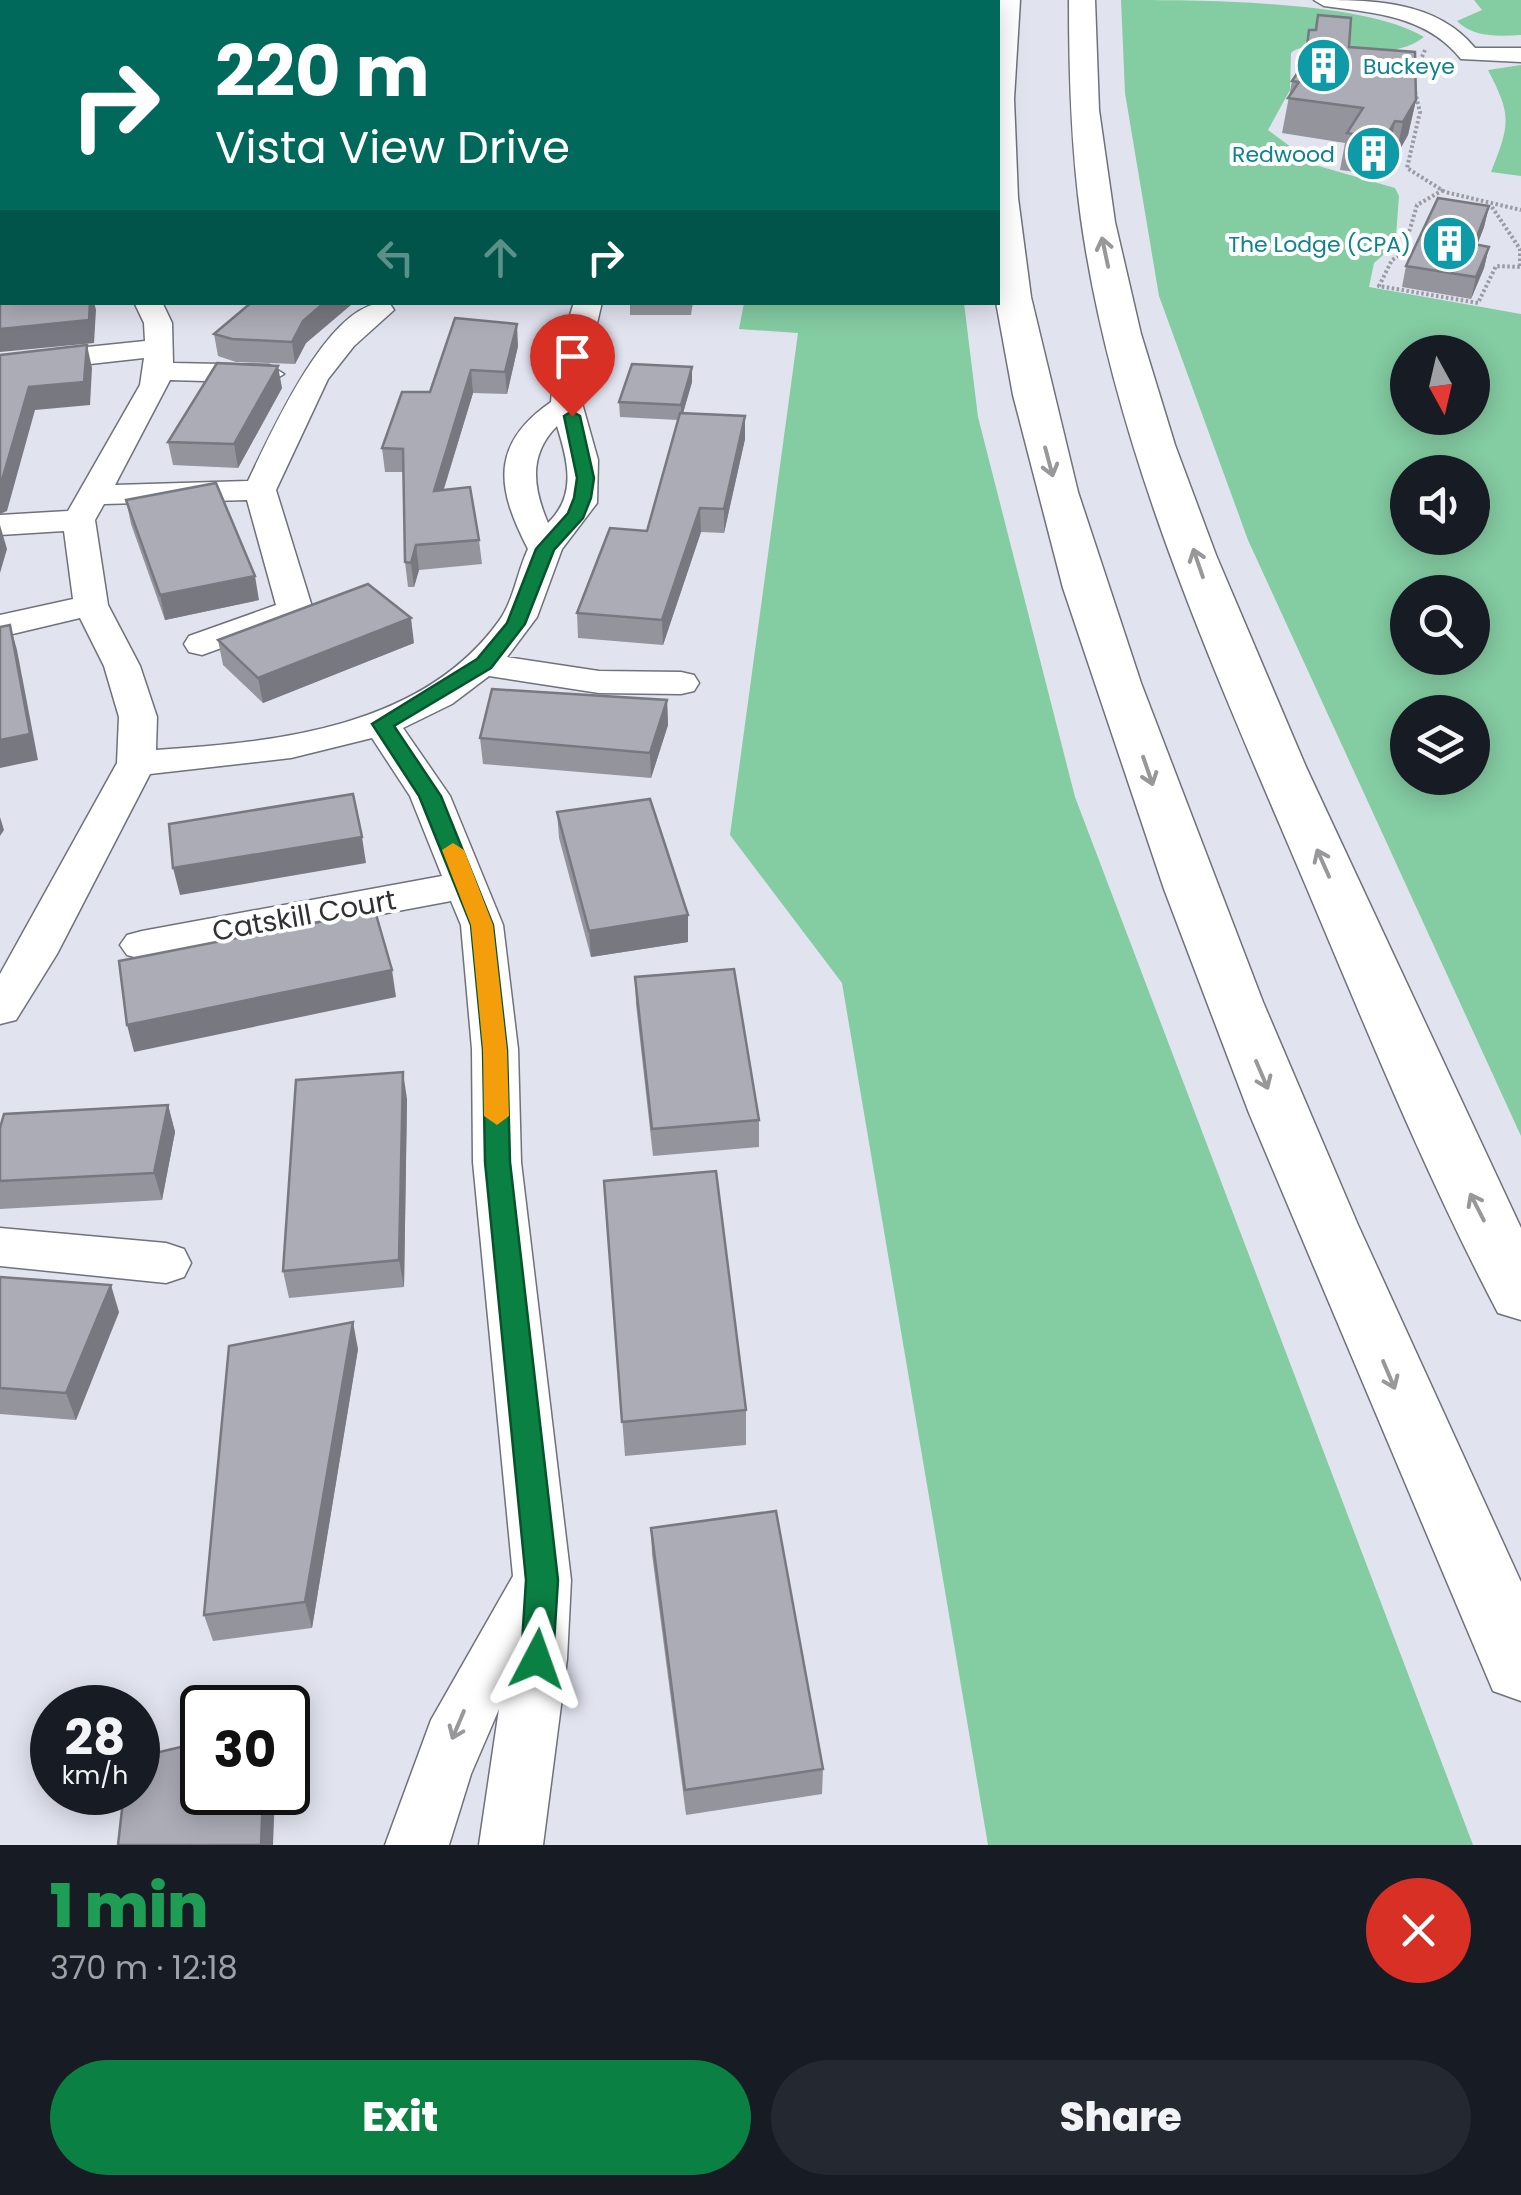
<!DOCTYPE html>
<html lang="en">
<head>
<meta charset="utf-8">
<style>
  :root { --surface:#171b24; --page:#242831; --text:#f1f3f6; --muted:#9ea1a6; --accent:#0b8043 }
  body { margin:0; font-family:Poppins,sans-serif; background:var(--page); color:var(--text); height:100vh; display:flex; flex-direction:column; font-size:38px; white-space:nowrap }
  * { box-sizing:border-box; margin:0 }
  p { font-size:32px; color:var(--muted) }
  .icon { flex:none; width:55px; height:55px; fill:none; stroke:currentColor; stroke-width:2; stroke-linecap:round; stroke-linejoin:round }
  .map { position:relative; height:1845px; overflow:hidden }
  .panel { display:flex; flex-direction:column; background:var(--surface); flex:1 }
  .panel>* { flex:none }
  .hud { position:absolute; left:0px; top:0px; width:1000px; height:305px; box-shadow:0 5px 25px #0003; background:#00695c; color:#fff; overflow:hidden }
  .needle { width:65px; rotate:172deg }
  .tools { position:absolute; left:1390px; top:335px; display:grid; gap:20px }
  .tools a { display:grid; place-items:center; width:100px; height:100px; border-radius:50%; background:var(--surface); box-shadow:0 5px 25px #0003; font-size:50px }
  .speed { position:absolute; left:30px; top:1685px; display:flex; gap:20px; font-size:50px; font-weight:700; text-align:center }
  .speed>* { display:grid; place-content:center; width:130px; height:130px; border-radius:50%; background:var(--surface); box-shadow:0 5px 25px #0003; line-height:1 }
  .speed small { font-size:25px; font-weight:400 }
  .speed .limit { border:5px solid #111; border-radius:15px; background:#fff; color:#111 }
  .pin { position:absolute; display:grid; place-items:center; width:85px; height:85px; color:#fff; margin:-102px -42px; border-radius:50% 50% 50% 0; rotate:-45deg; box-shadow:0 0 10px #0007 }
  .pin .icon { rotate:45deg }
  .me { position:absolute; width:110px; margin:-55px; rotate:4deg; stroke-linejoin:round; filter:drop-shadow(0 0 8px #0008) }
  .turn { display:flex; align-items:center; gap:35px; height:210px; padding:0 50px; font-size:45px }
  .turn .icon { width:130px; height:130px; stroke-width:2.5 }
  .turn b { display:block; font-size:70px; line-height:85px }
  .lanes { display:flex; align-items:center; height:95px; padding:0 50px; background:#0003; justify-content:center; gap:50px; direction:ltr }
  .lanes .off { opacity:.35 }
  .round { display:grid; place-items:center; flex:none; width:105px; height:105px; border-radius:52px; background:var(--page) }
  .summary { display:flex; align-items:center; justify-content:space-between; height:170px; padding:0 50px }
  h1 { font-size:60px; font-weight:800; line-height:75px; color:#1e9e55 }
  .primary-button { display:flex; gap:20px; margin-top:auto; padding:20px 50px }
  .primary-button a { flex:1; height:115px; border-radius:60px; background:var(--accent); color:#fff; font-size:40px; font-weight:800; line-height:115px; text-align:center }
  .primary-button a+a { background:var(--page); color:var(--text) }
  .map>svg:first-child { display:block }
  .green { fill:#84cca2; fill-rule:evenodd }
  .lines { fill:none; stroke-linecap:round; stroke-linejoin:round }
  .street-casing { stroke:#6f717b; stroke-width:3 }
  .highway-casing { stroke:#6f717b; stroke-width:3 }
  .path { stroke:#999aa4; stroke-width:4; stroke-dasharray:2.5 2.5; stroke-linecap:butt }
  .street { fill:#fff; fill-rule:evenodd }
  .highway { fill:#fff; fill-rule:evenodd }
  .wall { fill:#94949d }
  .shaded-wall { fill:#787880 }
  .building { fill:#acacb7; stroke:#787880; stroke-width:2.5 }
  .oneway { stroke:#98989a }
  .route { fill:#0b8043; stroke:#07532c; stroke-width:2.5 }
  .slow { fill:#f59e0b }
  .labels { text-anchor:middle; stroke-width:8; stroke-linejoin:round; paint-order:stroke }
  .far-culture-label { font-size:22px; fill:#0d838f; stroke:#fff; text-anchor:end }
  .street-label { font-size:28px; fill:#303136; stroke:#fff }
</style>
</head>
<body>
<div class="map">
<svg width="1521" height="1845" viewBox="0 0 1521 1845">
  <rect width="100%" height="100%" fill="#e1e3ef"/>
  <g class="green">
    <path d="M1121,0C1196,0 1364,0 1424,37C1384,69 1313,33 1291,53L1290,90L1268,130L1315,165L1395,188L1399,196L1396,236L1389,250L1374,263L1369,287L1521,314V1136L1248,540L1159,296L1125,93ZM1408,352H1472V418H1408ZM1408,472H1472V538H1408ZM1408,592H1472V658H1408ZM1408,712H1472V778H1408Z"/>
    <path d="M1474,0H1521V35C1498,36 1474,38 1457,21L1482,10Z"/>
    <path d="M1521,65V176L1491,172C1510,124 1512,116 1488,70Z"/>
    <path d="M744,303H964L978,417L1075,797L1473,1845H988L842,983L730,835L798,333L739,329Z"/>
  </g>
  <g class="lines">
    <defs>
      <g id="street">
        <path d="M1314,0C1371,0 1436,0 1475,48H1521V62L1461,59C1427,16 1375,13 1324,6Z"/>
        <rect x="0" y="74" width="2" height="14"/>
        <path d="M0,183L2,184V199H0Z"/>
        <path d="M134,302H162L172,323L173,363L269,365L284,374L269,383L170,380L115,485L248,481C269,438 332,292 390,304L394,310L354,346L328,379L276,490L313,610L307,617L202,655L189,652L184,644L189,636L276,605L247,500L104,504L95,520L108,605L140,666L157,717L156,750C277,742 422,728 499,621C514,600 517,572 528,549C497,489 489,445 551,402L554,369L574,302H602L580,396L598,460L597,503L562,549L537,617L507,657L599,671L681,672L694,675L699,683L694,691L681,694L599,693L489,676L452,704L403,728L450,796L503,925L518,1049L521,1162L571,1580L567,1659L543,1845H479L499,1709L471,1774L449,1845H385L431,1720L513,1576L473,1162L472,1049L461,925L451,901L142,959L127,955L120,945L127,935L142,931L442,876L410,796L372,738L291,758L150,774L57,954L16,1020L0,1024V974L117,763L119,717L104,666L80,618L0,637V615L73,599L64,531L0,535V515L68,511L140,385L144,358L0,374V356L145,341L144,323ZM557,426C568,461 577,495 548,523C533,488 528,455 557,426Z"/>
        <path d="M0,1228L166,1243L184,1249L191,1263L184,1277L166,1283L0,1266Z"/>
      </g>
      <g id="highway">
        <path d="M994,0H1020L1014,99L1018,198L1031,297L1078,492L1141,683L1263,1002L1358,1225L1521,1582V1701L1493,1691L1249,1113L1164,889L1063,588L1013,395L996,302L998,2Z"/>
        <path d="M1069,0H1095L1099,110L1115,222L1141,334L1175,445L1216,555L1306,767L1521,1228V1320L1498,1313C1426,1176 1368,1033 1308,891C1217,676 1114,453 1081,219C1071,146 1069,74 1069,0Z"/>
      </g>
    </defs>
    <use href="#street" class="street-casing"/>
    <use href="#highway" class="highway-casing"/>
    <g class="path">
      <path d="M1425,50L1412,80L1420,112L1407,168L1445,192L1521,210"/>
      <path d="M1443,190L1417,205L1403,253L1392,260L1379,286L1478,303L1496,266L1521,267"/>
      <path d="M1492,207L1520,249V267"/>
    </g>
    <use href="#street" class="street"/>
    <use href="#highway" class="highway"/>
  </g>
  <g class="wall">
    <path d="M612,0H667L666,2H612Z"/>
    <path d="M1318,15L1349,47L1416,100L1408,135L1395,158L1388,157L1377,175L1340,170L1345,143L1282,133L1292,81L1303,65L1309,30H1315Z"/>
    <path d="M1489,206L1484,227L1477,245L1489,247L1484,268L1471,299L1402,287L1406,266Z"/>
    <path d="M252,302H351L352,304L306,343L295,364L236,362L218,356L214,334Z"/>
    <path d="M630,302H693L691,315H630Z"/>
    <path d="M518,346L507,394L473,393L444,489L479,540L482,564L419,570L414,587H408L405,562L403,472H385L382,448L430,392Z"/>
    <path d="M692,382L683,413L745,416V439L724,533L701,532L663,645L578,638L577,613L647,531L678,420L620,417L619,402Z"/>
    <path d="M282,388L238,468L173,465L168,442Z"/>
    <path d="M126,500L259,600L165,620L131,524Z"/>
    <path d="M218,640L414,643L263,703L223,665Z"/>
    <path d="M667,700L668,725L651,778L483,764L480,738Z"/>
    <path d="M557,812L688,942L591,957L559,838Z"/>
    <path d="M635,977L759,1120V1147L653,1156L636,1004Z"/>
    <path d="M407,1099L404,1287L289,1298L283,1271Z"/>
    <path d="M168,1105L175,1132L162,1200L0,1209V1128Z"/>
    <path d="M604,1181L746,1410V1445L625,1456Z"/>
    <path d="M0,1277L119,1312L76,1420L0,1414Z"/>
    <path d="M358,1349L312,1628L213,1641L204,1615Z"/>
    <path d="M651,1528L823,1769L822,1794L686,1815L652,1554Z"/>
  </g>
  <g class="shaded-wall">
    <path d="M2,39V61L0,65V43Z"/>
    <path d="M1416,100L1408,135L1395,158L1403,122Z"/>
    <path d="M1395,121L1388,157L1377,175L1385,139Z"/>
    <path d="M1489,206L1484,227L1469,266L1474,244Z"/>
    <path d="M1489,247L1484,268L1471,299L1476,277Z"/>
    <path d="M90,302H94L96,310L94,343L0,352V329Z"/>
    <path d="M325,302H351L352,304L306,343L295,364L292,342L303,321Z"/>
    <path d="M517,324L518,346L507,394L505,372Z"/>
    <path d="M87,345L92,368L90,405L35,410L7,511L0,514V487L29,387Z"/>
    <path d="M278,366L282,388L238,468L234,444Z"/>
    <path d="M692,367V382L681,420V405Z"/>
    <path d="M471,370L473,393L436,514L434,491Z"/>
    <path d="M745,416V439L724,533V509Z"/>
    <path d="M700,508L701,532L663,645L662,620Z"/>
    <path d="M0,525L7,549L0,573Z"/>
    <path d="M416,545L419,570L414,587L411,563Z"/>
    <path d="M255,576L259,600L165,620L160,595Z"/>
    <path d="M411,618L414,643L263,703L258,678Z"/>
    <path d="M10,625L17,650L38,760L0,768V740Z"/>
    <path d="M667,700L668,725L651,778L650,753Z"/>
    <path d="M0,817L4,830L0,836Z"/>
    <path d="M362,837L366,863L180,895L173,868Z"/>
    <path d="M688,915V942L591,957L589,931Z"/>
    <path d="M392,970L396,997L134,1052L127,1025Z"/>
    <path d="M403,1072L407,1099L404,1287L399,1260Z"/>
    <path d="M168,1105L175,1132L162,1200L154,1173Z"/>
    <path d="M111,1285L119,1312L76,1420L66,1393Z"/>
    <path d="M353,1322L358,1349L312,1628L305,1602Z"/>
    <path d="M263,1792H275L273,1845H261Z"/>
  </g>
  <g class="building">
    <path d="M0,0H25L24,2H2V39L0,43Z"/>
    <path d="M462,0H502L510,2H454Z"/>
    <path d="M715,0H763L762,2H715Z"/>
    <path d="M1318,15L1351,18L1349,47L1415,52L1416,100L1403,122L1395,121L1385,139L1347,133L1363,108L1288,98L1299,82L1292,81L1305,62L1309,30H1316Z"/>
    <path d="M1438,198L1489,206L1474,244L1489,247L1476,277L1406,266Z"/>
    <path d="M0,225H2V287L0,293Z"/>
    <path d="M2,297V302H90L89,320L0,329V298Z"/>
    <path d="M252,302H325L303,321L292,342L232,339L214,334Z"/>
    <path d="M455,318L517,324L505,372L471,370L434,491L470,487L479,540L416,545L411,563L405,562L403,449L382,448L402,392H430Z"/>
    <path d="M87,345L84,382L29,387L0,487V355Z"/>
    <path d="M217,363L278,366L234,444L168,442Z"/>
    <path d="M632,364L692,367L681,405L619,402Z"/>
    <path d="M680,413L745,416L724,509L700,508L662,620L577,613L610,528L647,531Z"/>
    <path d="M216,483L255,576L160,595L126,500Z"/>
    <path d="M368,584L411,618L258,678L218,640Z"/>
    <path d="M10,625L30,734L0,740V627Z"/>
    <path d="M492,689L667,700L650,753L480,738Z"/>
    <path d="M353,794L362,837L173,868L169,824Z"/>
    <path d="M650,799L688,915L589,931L557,812Z"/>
    <path d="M375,911L392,970L127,1025L119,961Z"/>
    <path d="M734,969L759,1120L652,1129L635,977Z"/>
    <path d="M403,1072L399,1260L283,1271L296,1080Z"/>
    <path d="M168,1105L154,1173L0,1181V1128L4,1114Z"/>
    <path d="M716,1171L746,1410L622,1422L604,1181Z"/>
    <path d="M0,1277L111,1285L66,1393L0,1388Z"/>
    <path d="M353,1322L305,1602L204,1615L229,1346Z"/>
    <path d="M776,1511L823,1769L685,1790L651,1528Z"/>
    <path d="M202,1742V1792H263L261,1845H118L124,1792H138V1757Z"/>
  </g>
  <defs><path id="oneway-shaft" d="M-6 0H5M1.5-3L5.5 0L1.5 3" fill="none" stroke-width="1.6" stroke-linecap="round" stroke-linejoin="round" transform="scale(2.5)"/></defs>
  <g class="oneway">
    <use href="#oneway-shaft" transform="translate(1105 252) rotate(-102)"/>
    <use href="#oneway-shaft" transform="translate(1049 462) rotate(75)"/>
    <use href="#oneway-shaft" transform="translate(1198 563) rotate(-109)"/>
    <use href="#oneway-shaft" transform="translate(1148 771) rotate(71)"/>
    <use href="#oneway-shaft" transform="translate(1323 863) rotate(-114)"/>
    <use href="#oneway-shaft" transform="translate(1262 1075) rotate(67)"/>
    <use href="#oneway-shaft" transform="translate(1477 1207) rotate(-117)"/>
    <use href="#oneway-shaft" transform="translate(1389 1375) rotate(67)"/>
    <use href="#oneway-shaft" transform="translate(458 1725) rotate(113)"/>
  </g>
  <path class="route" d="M572,411L580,416L594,478L591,498L583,518L554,550L525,624L491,668L394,726L441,796L493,925L507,1050L510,1162L558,1580L553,1659L548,1669L537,1674L526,1669L521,1659L526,1580L485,1162L483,1050L471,925L419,796L372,724L477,659L507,623L536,549L568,513L574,498L577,478L564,416Z"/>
  <path class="slow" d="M453,843L464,850L493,925L507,1050L509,1116L497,1125L484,1116L483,1050L471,925L442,850Z"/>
  <defs>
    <symbol id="building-disc" viewBox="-11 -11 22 22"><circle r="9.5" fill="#0f9aa8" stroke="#fff"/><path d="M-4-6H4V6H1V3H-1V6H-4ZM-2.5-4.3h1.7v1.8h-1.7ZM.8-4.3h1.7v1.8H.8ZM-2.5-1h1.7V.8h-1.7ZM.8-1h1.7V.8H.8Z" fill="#fff"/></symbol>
  </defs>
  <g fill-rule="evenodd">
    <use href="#building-disc" x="1292" y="34" width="63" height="63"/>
    <use href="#building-disc" x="1342" y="122" width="63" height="63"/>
    <use href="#building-disc" x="1418" y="212" width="63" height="63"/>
  </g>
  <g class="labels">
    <g class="far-culture-label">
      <text x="1363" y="74" text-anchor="start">Buckeye</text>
      <text x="1335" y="162">Redwood</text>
      <text x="1411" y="252">The Lodge (CPA)</text>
    </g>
    <g class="street-label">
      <text transform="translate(304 915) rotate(-10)" y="10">Catskill Court</text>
    </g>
  </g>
</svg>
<div class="tools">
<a><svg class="needle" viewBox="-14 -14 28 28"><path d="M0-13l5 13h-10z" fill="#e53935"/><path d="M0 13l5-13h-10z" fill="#9ea1a6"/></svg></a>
<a><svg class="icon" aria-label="sound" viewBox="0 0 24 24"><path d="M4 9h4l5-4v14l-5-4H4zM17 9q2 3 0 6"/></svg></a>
<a><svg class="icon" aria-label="search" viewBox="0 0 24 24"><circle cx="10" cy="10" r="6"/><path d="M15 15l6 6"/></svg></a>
<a><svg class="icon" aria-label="layers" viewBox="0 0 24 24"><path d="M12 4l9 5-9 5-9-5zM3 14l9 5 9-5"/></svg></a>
</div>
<div class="speed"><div>28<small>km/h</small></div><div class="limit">30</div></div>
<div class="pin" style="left:572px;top:416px;background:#d93025"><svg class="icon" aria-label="arrive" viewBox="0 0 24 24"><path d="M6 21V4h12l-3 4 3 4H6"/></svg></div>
<svg class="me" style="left:537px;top:1659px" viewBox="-20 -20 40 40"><path d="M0-17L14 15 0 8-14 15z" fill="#0b8043" stroke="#fff" stroke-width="4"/></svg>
<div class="hud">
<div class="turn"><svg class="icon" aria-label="right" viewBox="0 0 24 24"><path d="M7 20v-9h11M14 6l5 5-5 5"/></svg><div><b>220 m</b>Vista View Drive</div></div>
<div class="lanes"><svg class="icon off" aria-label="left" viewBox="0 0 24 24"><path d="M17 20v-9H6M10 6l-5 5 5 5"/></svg><svg class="icon off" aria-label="ahead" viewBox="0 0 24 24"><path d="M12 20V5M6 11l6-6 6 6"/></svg><svg class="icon" aria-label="right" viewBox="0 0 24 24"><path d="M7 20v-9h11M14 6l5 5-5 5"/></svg></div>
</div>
</div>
<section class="panel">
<div class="summary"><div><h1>1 min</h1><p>370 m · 12:18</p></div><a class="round" style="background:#d93025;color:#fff"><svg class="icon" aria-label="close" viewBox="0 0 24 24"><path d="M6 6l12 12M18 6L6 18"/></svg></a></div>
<div class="primary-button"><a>Exit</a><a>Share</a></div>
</section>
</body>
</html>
